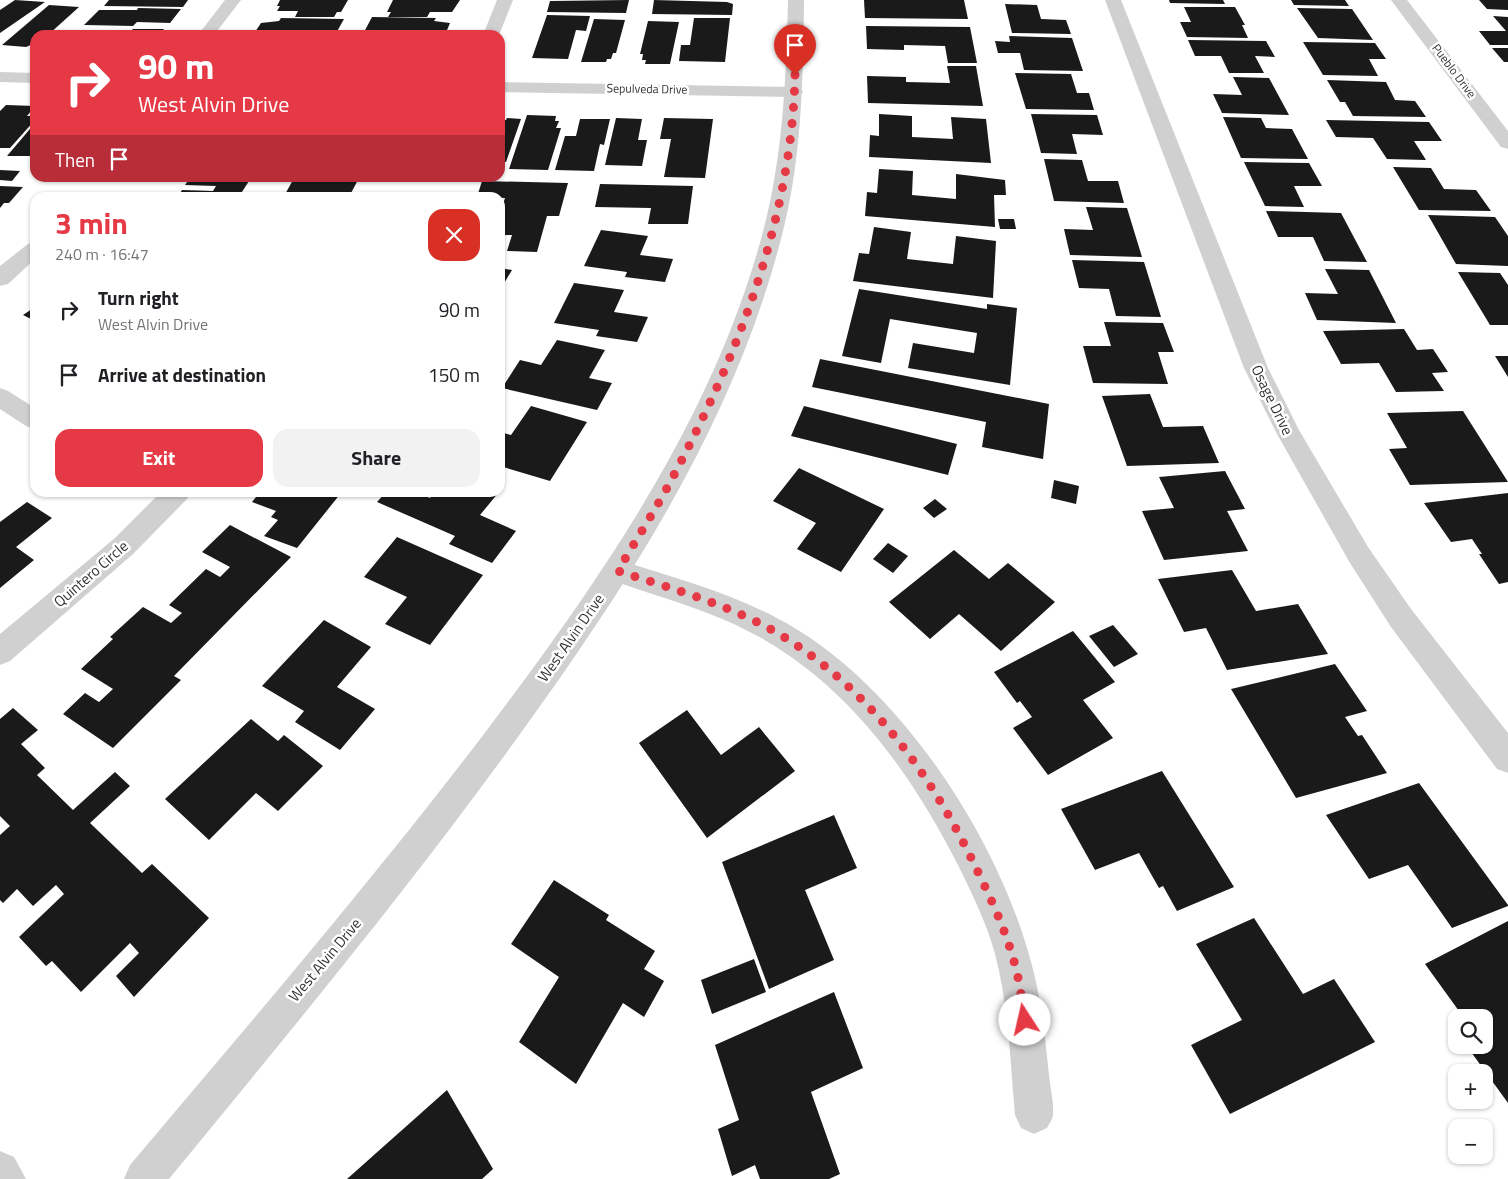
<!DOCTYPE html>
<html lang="en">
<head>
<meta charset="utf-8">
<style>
  :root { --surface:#fff; --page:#f2f2f2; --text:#202124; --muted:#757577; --accent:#e63946 }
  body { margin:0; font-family:"Titillium Web",sans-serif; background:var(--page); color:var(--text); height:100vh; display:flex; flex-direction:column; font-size:19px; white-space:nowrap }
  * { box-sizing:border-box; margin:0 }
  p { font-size:16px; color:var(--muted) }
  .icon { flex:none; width:28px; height:28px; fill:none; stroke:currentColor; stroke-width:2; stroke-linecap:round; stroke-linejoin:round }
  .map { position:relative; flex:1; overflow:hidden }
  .drawer { position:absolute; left:30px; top:192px; width:475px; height:305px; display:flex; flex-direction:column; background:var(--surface); border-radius:15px; box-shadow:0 1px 4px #0004 }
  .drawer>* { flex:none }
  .top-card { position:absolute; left:30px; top:30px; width:475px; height:152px; border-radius:15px; box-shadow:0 1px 4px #0004; background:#e63946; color:#fff; overflow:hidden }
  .buttons { position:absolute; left:1448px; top:1009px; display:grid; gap:10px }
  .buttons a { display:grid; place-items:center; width:45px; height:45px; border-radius:10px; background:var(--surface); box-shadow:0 1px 4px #0004; font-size:25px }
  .pin { position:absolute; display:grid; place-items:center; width:42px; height:42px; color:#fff; margin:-51px -21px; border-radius:50% 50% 50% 0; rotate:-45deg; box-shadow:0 0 5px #0007 }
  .pin .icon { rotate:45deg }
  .me { position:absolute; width:55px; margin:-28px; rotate:350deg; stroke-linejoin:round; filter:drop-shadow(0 0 4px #0008) }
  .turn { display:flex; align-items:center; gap:18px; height:105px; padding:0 25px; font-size:22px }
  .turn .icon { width:65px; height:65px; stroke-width:2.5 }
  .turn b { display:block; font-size:35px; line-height:42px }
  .then { display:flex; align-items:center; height:48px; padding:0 25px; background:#0003; gap:10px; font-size:19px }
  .round { display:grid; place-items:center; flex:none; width:52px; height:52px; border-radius:15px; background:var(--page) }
  .headline { display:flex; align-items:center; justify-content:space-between; height:85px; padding:0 25px }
  h1 { font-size:30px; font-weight:700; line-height:38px; color:var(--accent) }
  .cta { display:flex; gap:10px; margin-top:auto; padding:10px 25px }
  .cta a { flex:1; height:58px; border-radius:15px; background:var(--accent); color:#fff; font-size:20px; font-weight:700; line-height:58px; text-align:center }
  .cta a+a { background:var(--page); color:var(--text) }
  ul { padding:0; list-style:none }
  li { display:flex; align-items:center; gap:15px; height:65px; padding:0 25px }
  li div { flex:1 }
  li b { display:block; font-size:19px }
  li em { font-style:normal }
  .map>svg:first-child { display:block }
  .building { fill:#1a1a1a }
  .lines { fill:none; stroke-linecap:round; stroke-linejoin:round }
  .minor { fill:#d0d0d0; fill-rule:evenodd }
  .tertiary { fill:#d0d0d0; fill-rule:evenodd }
  .route { stroke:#e63946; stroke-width:9; stroke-dasharray:0 16.2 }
  .labels { text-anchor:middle; stroke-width:5; stroke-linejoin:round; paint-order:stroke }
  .far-street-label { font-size:12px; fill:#333; stroke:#fff }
  .street-label { font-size:15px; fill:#333; stroke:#fff }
</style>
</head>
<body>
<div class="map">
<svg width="1508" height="1179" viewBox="0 0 1508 1179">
  <rect width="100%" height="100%" fill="#fff"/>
  <g class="building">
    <path d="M15,0L45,2L0,33V10Z"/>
    <path d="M109,0H188L183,7L104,6Z"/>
    <path d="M280,0H348L341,12H337L334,17H295L298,11H277L280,6H277Z"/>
    <path d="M393,0H460L452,12H430L427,17H388L391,12H387Z"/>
    <path d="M629,0L626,13L547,12L550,1Z"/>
    <path d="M654,0L727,2L733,4L732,15L652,14Z"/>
    <path d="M864,0H964L968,19L865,18Z"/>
    <path d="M1169,0H1223L1225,4L1170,3Z"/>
    <path d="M1291,0H1345L1349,6L1294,5Z"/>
    <path d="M1479,0H1508V10L1487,9Z"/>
    <path d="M1005,4L1037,5L1041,19L1066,20L1071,34L1012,33Z"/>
    <path d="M49,5L79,7L48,35H35L33,44L26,47L2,45Z"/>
    <path d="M1184,7H1235L1245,25H1242L1248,38L1187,37L1180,22H1191Z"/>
    <path d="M138,8L181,9L170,23L137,22L133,26L84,25L99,10H137Z"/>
    <path d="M1297,8L1352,9L1373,40L1318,38Z"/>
    <path d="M547,15L590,16L586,31L576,30L568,59L532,58Z"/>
    <path d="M1493,16L1508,17V45H1490L1479,31H1506Z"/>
    <path d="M372,17L436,18L434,21L450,23L445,35L363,34Z"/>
    <path d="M281,18L344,19L335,35H253L261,23L279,21Z"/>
    <path d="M694,18H730L725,62L679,61L681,45H690Z"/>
    <path d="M594,19L625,20L616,53H613L611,59H607L606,62H581Z"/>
    <path d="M648,21L679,22L670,64H645L646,60H642L643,54H640Z"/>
    <path d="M866,26L970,27L977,63H948L945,46L904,45V50L867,49Z"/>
    <path d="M133,29H164L159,35H127Z"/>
    <path d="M73,32L116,33V35H70Z"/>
    <path d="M1009,36L1072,38L1083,71L1024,70L1020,53H998L995,41L1010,42Z"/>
    <path d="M1188,40L1266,41L1275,57L1255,56L1264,73H1229L1221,56H1195Z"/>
    <path d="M1303,42L1375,43L1386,59H1369L1378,76L1323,75Z"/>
    <path d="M1492,48H1508V62H1504Z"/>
    <path d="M947,66H976L983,106L868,103L867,76L906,77V82L950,83Z"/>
    <path d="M1015,73L1071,74L1077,93H1089L1094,110L1026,109Z"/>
    <path d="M1233,77L1269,78L1289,115L1222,113L1213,94L1242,95Z"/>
    <path d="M1327,80L1386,82L1395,100L1415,101L1426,117L1353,116L1345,102H1340Z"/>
    <path d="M6,105L35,106L27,116H35V120L10,148H0V111Z"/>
    <path d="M879,114L912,116V137L953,139L951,117L986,119L991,163L869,157L870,135L879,136Z"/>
    <path d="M1031,114L1097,115L1103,135L1072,134L1077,154L1041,153Z"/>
    <path d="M527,115L556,116L555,121H559L556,128H561L548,170L509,169Z"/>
    <path d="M1223,117L1261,118L1266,128L1292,129L1308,159L1241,158Z"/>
    <path d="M507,118L521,119L506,162H500V120H506Z"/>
    <path d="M616,118L642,119L638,140H647L642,166L605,165Z"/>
    <path d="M664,118L713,119L705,178L664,177L671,139H660Z"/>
    <path d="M580,119H610L604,145L600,144L594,171L555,170L565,136H576Z"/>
    <path d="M1326,120L1429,122L1442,141H1414L1426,160L1387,159L1373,138L1336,137Z"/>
    <path d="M35,123V156H7Z"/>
    <path d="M1044,159L1082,160L1088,181H1118L1124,203L1054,201Z"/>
    <path d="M1244,162L1309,163L1322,186H1294L1304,207L1265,206Z"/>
    <path d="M1393,167L1431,168L1444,189L1476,190L1491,211L1419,210Z"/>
    <path d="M879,169L913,171L912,195L956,199V174L1005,180L1006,195H994L995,227L865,216L867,192L877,193Z"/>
    <path d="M0,170L20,171L12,181L0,180Z"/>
    <path d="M190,178H251L238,198H177L182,190L213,191L216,186L185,185Z"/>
    <path d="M294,178H359L350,195L320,194L318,198H283Z"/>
    <path d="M482,181L568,183L559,216H547L537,252L507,251L512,235H500V204H503L505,198L477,197Z"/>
    <path d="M600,184L693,186L688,224H648L651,208L595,207Z"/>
    <path d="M0,186L23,187L9,203H4L0,208Z"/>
    <path d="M1086,207L1127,208L1142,257L1070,255L1064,229L1093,230Z"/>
    <path d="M1266,211L1341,213L1367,262L1324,261L1313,237H1278Z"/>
    <path d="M1428,215L1495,217L1508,236V266L1456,264Z"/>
    <path d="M998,219H1014L1016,229H1000Z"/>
    <path d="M874,227L911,232L907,259L953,264L956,236L996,241L993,298L853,281L859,253L869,254Z"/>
    <path d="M601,230L648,236L640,255L673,259L665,282L625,277L627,272L584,266Z"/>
    <path d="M1072,260L1144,262L1161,317L1116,316L1109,289L1079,288Z"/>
    <path d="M500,268L512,270L500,290Z"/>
    <path d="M1325,269L1369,270L1396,323L1317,320L1305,293L1338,294Z"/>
    <path d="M1458,272L1500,273L1508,285V325H1490Z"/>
    <path d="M574,283L624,290L614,312L648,317L637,342L596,336L599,330L554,323Z"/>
    <path d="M859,289L987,309V304L1017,308L1010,385L908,368L913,343L974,353L977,333L890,319L881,363L842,356Z"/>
    <path d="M35,307V321L23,315Z"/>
    <path d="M1104,322L1163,323L1174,352H1158L1168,384L1093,383L1083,346H1111Z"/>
    <path d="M1404,329L1417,350L1433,349L1448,372L1432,373L1444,391L1396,392L1379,363L1341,364L1323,331Z"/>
    <path d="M557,340L605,350L589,378L612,383L597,410L502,388L520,360L541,365Z"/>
    <path d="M1495,356H1508V377Z"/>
    <path d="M820,359L1049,404L1043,459L982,447L986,422L812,387Z"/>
    <path d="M1150,394L1163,427L1203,426L1219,463L1127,466L1102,396Z"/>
    <path d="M531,406L587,422L550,481L500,466V432L511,435Z"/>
    <path d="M804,406L957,444L948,475L791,436Z"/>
    <path d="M1463,411L1508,482L1410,485L1389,449L1407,448L1387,413Z"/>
    <path d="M799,468L884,509L841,572L797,549L816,523L773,501Z"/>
    <path d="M1225,471L1245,509L1227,511L1248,551L1164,560L1142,511L1174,508L1159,477Z"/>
    <path d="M1054,480L1079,486L1076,504L1051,498Z"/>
    <path d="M260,492H352L350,496L341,493L297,548L264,536L278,520L271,517L276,511L252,502Z"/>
    <path d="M386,492H417L430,498L434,492H499L480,515L516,531L492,563L449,544L455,536L377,502Z"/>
    <path d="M1508,493V582L1499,584L1479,554H1482L1472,539L1451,542L1424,503Z"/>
    <path d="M935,499L947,509L934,518L923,508Z"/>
    <path d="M27,502L52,518L16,547L34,560L0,588V522Z"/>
    <path d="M230,525L291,557L174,676L181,680L113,748L63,714L85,693L99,702L113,689L81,669L113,639L110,637L143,607L171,623L182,613L169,605L206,569L220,577L230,567L202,552Z"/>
    <path d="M397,537L483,575L430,645L385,624L407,597L364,577Z"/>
    <path d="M888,543L908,556L893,573L873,559Z"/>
    <path d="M954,550L989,579L1008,563L1055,602L1001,651L959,614L930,639L889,602Z"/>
    <path d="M1232,570L1256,611L1298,604L1328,654L1227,670L1206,628L1184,632L1158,579Z"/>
    <path d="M324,620L371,647L337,687L375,709L340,750L295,722L304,711L262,686Z"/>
    <path d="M1113,625L1138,654L1114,667L1089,636Z"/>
    <path d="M1073,631L1115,682L1083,700L1113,738L1048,775L1013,728L1032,717L1020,701L1017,703L994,672Z"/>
    <path d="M1335,664L1367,711L1345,717L1358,736L1362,735L1387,773L1296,798L1231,689Z"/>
    <path d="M13,708L38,730L21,744L45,768L37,775L73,810L115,772L130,786L90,823L142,873L152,864L209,918L134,997L116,976L139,953L130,943L81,992L52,961L46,966L19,937L64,894L56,885L33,906L17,889L3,903L0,900V835L10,826L0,816V719Z"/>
    <path d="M687,710L721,755L759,727L795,771L707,838L639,743Z"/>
    <path d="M251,719L278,741L284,735L323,766L278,811L256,793L209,840L165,799Z"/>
    <path d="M1162,771L1234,887L1177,911L1163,886L1159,888L1139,853L1095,870L1061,809Z"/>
    <path d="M1419,783L1508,905V906L1452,928L1408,865L1369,879L1326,815Z"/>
    <path d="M834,815L857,868L805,890L834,960L769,989L722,862Z"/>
    <path d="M554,880L609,915L606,920L655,951L644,969L664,981L644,1017L623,1003L576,1084L519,1042L559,977L511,944Z"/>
    <path d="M1254,918L1303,994L1334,979L1375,1042L1230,1114L1191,1045L1242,1020L1196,944Z"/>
    <path d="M1508,921V1103L1466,1045H1484V1018H1464L1425,964Z"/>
    <path d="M754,959L766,992L712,1014L701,980Z"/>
    <path d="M834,992L863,1068L811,1092L840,1174L829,1179H760L755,1165L732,1176L718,1129L739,1120L715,1045Z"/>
    <path d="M447,1090L493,1169L482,1179H347Z"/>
  </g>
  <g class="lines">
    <g class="minor">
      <path d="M225,0H241L214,35H198Z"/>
      <path d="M497,0H513L499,35H483Z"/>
      <path d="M1105,0H1121L1268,368L1299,430L1368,547L1411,609L1508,733V773L1497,769L1391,627L1350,563L1277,434L1244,368Z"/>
      <path d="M1391,0H1407L1508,131V149L1501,147Z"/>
      <path d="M0,72L35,73V83L0,82Z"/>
      <path d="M500,82L794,87L800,88L803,92L800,96L794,97L500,92Z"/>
      <path d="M35,242V259L8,284L0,286V266L28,244Z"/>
      <path d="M0,388L8,391L35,408V429L26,426L0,409Z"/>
      <path d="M161,492H191L187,499L133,554L10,661L0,665V634L115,538Z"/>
      <path d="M618,560C677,578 739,595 793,627C913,698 1021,872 1041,1009C1045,1034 1047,1058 1050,1083C1051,1093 1054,1104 1053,1114C1053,1119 1049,1124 1047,1128L1034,1134L1021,1128L1015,1115C1010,1061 1009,1007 995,954C987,924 973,896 959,867C915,780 857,697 773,645C722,613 664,599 608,579L604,571L608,563Z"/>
      <path d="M0,1151L14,1157L26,1179H0Z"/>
    </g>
    <path class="tertiary" d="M788,0H804C803,80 802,161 781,239C733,425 626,588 515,741C406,892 287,1035 169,1179H124L130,1165C250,1023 371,882 484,734C598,583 710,424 761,239C783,161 786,80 788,0Z"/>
  </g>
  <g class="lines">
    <path class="route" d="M795,75C792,215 740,350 675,473C658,506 637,538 618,571C673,589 734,606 784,637C872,692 933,777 977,870C992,901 1006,931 1015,965C1020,983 1022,1002 1025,1020"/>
  </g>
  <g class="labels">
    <g class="far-street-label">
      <text transform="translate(1454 71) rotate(53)" y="4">Pueblo Drive</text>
      <text transform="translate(647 89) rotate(1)" y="4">Sepulveda Drive</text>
    </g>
    <g class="street-label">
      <text transform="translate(1272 400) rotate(64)" y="5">Osage Drive</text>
      <text transform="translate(91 574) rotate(-41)" y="5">Quintero Circle</text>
      <text transform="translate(571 638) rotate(-55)" y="5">West Alvin Drive</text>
      <text transform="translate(325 960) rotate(-50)" y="5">West Alvin Drive</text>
    </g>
  </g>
</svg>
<div class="buttons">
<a><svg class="icon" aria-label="search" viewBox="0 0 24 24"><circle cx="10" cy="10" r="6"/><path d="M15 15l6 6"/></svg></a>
<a>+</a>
<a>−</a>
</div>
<div class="pin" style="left:795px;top:75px;background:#d93025"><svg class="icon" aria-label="arrive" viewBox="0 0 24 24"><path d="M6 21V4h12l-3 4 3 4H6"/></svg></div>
<svg class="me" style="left:1025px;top:1020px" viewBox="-20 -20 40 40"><circle r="19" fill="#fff"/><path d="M0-13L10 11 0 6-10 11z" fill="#e63946"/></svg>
<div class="top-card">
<div class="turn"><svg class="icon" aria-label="right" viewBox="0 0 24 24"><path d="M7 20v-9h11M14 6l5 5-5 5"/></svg><div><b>90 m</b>West Alvin Drive</div></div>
<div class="then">Then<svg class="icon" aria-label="arrive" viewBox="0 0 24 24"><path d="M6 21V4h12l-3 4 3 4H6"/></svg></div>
</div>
<section class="drawer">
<div class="headline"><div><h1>3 min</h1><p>240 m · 16:47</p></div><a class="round" style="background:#d93025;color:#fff"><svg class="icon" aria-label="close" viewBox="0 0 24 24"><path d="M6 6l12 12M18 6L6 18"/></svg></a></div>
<ul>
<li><svg class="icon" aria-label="right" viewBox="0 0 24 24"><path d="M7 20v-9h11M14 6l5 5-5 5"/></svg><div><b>Turn right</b><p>West Alvin Drive</p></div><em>90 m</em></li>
<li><svg class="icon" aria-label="arrive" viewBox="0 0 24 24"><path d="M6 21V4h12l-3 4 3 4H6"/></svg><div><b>Arrive at destination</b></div><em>150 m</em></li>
</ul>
<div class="cta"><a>Exit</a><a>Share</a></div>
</section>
</div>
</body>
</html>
